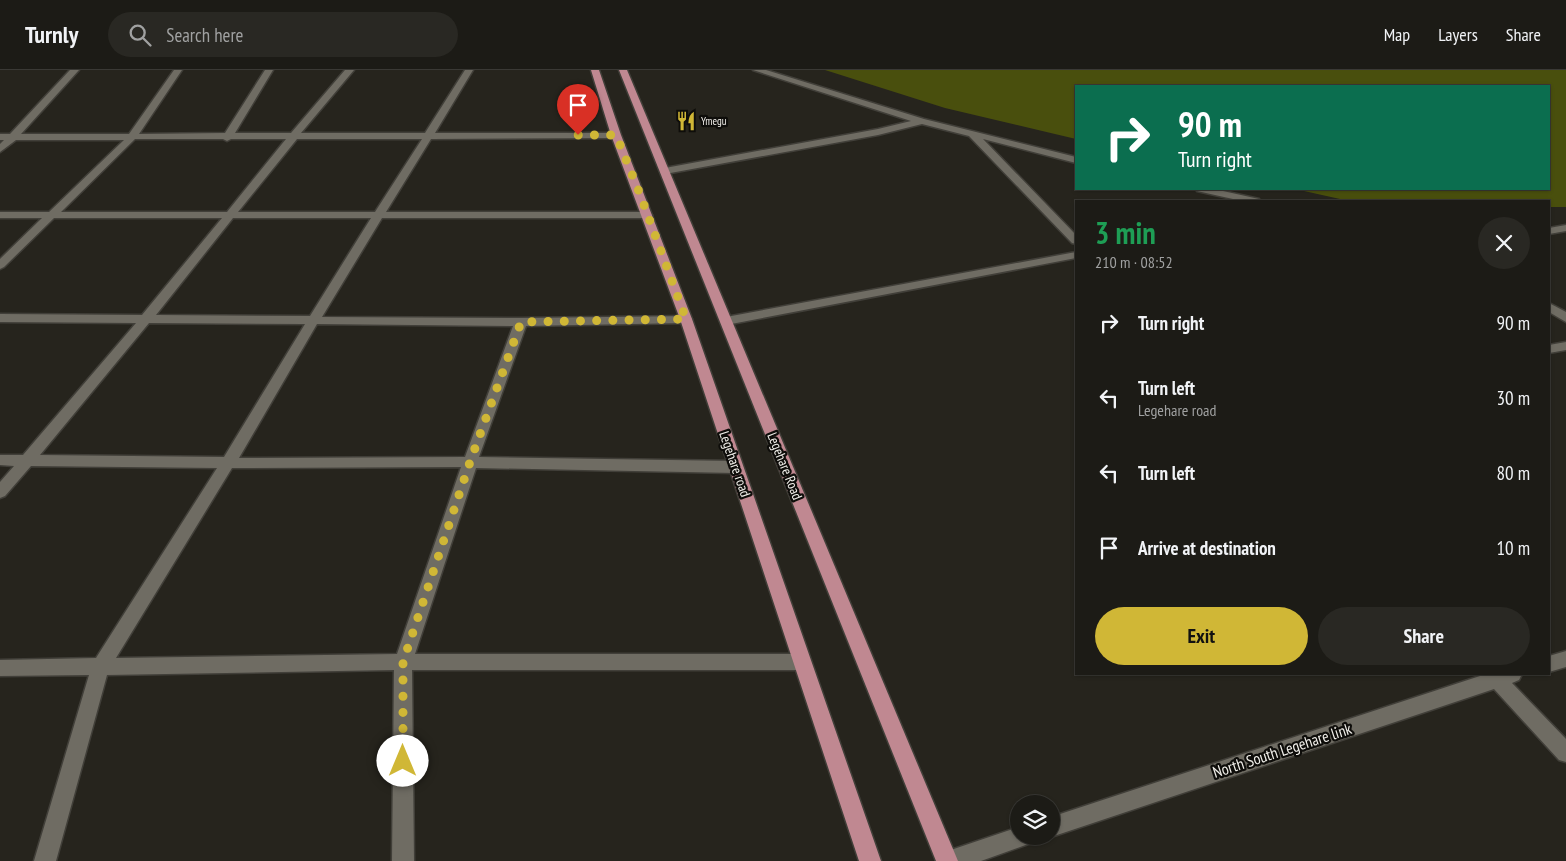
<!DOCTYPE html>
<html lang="en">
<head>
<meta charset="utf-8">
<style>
  :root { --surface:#1c1b16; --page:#292823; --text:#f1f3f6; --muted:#a0a1a1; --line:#3a3935; --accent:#d0b736 }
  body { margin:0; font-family:"PT Sans Narrow",sans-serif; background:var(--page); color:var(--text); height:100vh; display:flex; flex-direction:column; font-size:19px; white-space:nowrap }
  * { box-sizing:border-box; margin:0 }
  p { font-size:16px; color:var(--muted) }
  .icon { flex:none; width:28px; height:28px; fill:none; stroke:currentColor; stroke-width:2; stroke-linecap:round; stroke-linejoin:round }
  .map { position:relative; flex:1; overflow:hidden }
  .sheet { position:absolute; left:1075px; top:130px; width:475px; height:475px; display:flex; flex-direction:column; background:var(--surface); border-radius:0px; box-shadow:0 1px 4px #0004,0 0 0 1px var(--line) }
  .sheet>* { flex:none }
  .guide { position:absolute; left:1075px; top:15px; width:475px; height:105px; border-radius:0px; box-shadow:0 1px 4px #0004,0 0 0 1px var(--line); background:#0b6e4f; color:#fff; overflow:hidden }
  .tools { position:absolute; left:1010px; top:725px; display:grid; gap:10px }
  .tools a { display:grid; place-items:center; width:50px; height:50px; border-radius:50%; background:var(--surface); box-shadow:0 1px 4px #0004,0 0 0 1px var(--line); font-size:25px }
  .pin { position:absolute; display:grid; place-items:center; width:42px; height:42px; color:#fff; margin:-51px -21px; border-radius:50% 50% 50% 0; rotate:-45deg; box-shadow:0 0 5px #0007 }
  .pin .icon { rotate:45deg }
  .me { position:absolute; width:55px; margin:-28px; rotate:0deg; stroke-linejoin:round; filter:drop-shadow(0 0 4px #0008) }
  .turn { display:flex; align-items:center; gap:18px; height:105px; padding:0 20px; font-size:22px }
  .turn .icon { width:65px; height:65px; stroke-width:2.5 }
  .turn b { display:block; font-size:35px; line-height:42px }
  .round { display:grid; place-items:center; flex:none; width:52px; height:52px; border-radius:26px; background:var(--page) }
  .head { display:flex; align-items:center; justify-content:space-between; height:85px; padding:0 20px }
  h1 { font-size:30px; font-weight:800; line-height:38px; color:#1e9e55 }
  .cta { display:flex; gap:10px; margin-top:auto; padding:10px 20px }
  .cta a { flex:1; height:58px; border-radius:30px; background:var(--accent); color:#111; font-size:20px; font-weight:800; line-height:58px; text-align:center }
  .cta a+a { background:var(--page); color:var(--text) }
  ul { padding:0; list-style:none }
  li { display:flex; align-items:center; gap:15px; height:75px; padding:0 20px }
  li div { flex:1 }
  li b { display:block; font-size:19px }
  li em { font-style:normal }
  header { display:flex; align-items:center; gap:30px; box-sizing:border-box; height:70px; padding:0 25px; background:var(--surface); border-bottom:1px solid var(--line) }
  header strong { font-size:24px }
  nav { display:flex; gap:28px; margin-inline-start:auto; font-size:18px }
  .search { width:350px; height:45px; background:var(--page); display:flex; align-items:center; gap:12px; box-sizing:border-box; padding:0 18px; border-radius:28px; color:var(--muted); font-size:19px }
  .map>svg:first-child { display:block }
  .green { fill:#494f0d }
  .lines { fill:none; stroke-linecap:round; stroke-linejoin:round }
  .minor-casing { stroke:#413f39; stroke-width:3 }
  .major-casing { stroke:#413f39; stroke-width:3 }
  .minor { fill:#6f6c63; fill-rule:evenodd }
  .major { fill:#c08891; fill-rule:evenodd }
  .route { stroke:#d0b736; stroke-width:9; stroke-dasharray:0 16.2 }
  .labels { text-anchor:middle; stroke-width:4.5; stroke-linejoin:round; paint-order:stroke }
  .far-poi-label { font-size:11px; fill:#f2f0eb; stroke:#0e0d0a; text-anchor:start }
  .street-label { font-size:14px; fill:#f2f0eb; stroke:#0e0d0a }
  .near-street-label { font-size:16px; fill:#f2f0eb; stroke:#0e0d0a }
</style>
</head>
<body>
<header>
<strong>Turnly</strong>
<div class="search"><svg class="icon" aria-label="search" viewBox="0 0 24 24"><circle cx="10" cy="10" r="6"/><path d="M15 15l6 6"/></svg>Search here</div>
<nav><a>Map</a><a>Layers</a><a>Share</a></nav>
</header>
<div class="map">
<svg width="1566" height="791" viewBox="0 0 1566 791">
  <rect width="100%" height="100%" fill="#26241d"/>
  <path class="green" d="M825,0H1566V137H1549V131H1349L1295,119H1549V16H1076V69L945,38Z"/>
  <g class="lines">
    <defs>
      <g id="minor">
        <path d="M70,0H79L21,64H129L174,0H182L139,64L225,63L265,0H273L235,63H291L345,0H354L301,63H425L465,0H473L435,63H619V67L616,68L431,69L386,142H647L652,145L647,148H382L322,247L521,248L690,246L692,249L690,252L686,253L526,256L479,387L735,391L740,393L743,397L740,401L735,403L476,398L415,584H802L808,586L811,592L808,598L802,600H412L414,791H392L394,600L107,605L56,791H34L89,605L0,606V590L96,588L217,398L31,396L5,426L0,428V412L14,396L0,395V385H23L136,253L0,252V244L142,245L222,148H54L4,197L0,199V189L42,148H0V142H49L124,70H16L0,82V74L4,70H0V64H10ZM135,69H223L227,71L231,69H286L227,142H61ZM297,69H422L375,142H238ZM233,148H371L310,246L156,245ZM149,253L305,254L224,387L40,385ZM317,254L513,256L465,387L239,388ZM461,397L397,584L116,588L232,398Z"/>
        <path d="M753,0H766L924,49L1076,87V93L983,69L1076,165V174L1072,173L969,66L922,54L878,65L665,104L661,103L660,101L661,99L665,98L878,59L911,51Z"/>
        <path d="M1196,119H1214L1259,129L1260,131H1242L1197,121Z"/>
        <path d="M1566,155V161L1549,164V158Z"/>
        <path d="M1076,182V188L726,255L720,251L726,247Z"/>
        <path d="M1549,233L1566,242V252L1549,242Z"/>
        <path d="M1566,272V280L1549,283V275Z"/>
        <path d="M1566,581V597L1549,602V586Z"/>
        <path d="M1483,604H1522L1519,610L1512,613L1566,669V692L1559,690L1494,619L1051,767L1048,766H1051V747L1483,605Z"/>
        <path d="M1019,757V766H1034L1031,773L981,791H939L942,783Z"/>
      </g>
      <g id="major">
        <path d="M591,0H599L621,65L692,249L881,791H859L680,249L611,65Z"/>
        <path d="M619,0H627L958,791H936Z"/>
      </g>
    </defs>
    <use href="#minor" class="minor-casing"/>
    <use href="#major" class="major-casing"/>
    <use href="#minor" class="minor"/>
    <use href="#major" class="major"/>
  </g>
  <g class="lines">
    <path class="route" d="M403,691V592L470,392L521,252L686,249L640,124L616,65H578"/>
  </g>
  <defs>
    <symbol id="restaurant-bare" viewBox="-9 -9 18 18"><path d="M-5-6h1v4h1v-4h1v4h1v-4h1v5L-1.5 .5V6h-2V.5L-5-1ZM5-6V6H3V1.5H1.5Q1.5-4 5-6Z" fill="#d0b736" stroke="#0e0d0a" stroke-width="2.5" paint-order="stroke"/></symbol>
  </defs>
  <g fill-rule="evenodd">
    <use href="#restaurant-bare" x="672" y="37" width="28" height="28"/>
  </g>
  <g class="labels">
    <g class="far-poi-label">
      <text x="701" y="55">Ymegu</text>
    </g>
    <g class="street-label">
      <text transform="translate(735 394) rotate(71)" y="5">Legehare road</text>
      <text transform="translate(785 396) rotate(68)" y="5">Legehare Road</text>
    </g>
    <g class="near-street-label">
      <text transform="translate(1282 680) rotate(-18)" y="6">North South Legehare link</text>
    </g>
  </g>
</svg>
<div class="tools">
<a><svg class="icon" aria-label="layers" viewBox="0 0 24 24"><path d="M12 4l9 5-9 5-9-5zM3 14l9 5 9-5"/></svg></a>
</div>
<div class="pin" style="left:578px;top:65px;background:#d93025"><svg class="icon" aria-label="arrive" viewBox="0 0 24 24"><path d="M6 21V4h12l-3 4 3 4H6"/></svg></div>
<svg class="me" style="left:403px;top:691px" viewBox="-20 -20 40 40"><circle r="19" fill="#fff"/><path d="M0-13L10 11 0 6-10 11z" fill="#d0b736"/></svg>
<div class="guide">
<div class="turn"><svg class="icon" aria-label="right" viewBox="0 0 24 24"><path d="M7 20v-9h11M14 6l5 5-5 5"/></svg><div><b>90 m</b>Turn right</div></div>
</div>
<section class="sheet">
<div class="head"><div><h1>3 min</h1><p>210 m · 08:52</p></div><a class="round"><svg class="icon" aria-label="close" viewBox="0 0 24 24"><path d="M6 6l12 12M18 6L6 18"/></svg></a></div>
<ul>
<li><svg class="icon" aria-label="right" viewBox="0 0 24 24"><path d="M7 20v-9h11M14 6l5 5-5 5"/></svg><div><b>Turn right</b></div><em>90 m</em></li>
<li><svg class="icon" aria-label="left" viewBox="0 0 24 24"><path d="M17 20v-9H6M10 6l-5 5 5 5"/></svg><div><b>Turn left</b><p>Legehare road</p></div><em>30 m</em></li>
<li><svg class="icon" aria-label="left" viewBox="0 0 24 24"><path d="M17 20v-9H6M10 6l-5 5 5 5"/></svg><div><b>Turn left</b></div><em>80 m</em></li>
<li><svg class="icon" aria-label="arrive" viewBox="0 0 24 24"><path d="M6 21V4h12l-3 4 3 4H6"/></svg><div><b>Arrive at destination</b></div><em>10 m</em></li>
</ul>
<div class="cta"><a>Exit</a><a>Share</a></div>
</section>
</div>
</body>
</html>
